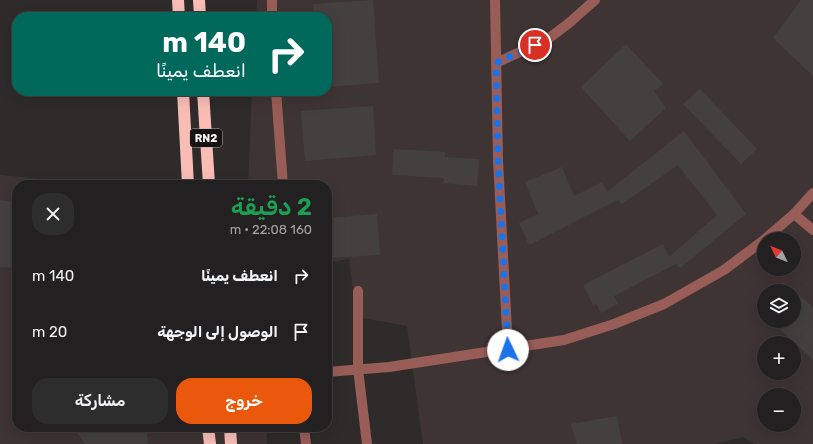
<!DOCTYPE html>
<html lang="ar">
<head>
<meta charset="utf-8">
<style>
  :root { --surface:#222020; --page:#2e2d2d; --text:#f1f3f6; --muted:#a2a3a5; --line:#3f3e3e; --accent:#ea580c }
  body { margin:0; font-family:Rubik,Cairo,sans-serif; background:var(--page); color:var(--text); direction:rtl; height:100vh; display:flex; flex-direction:column; font-size:15px; white-space:nowrap }
  * { box-sizing:border-box; margin:0 }
  p { font-size:13px; color:var(--muted) }
  .icon { flex:none; width:22px; height:22px; fill:none; stroke:currentColor; stroke-width:2; stroke-linecap:round; stroke-linejoin:round }
  .map { position:relative; flex:1; overflow:hidden; direction:ltr }
  .details { position:absolute; left:12px; top:180px; width:320px; height:252px; display:flex; flex-direction:column; background:var(--surface); border-radius:16px; box-shadow:0 4px 16px #0002,0 0 0 1px var(--line); direction:rtl }
  .details>* { flex:none }
  .guide { position:absolute; left:12px; top:12px; width:320px; height:84px; border-radius:16px; box-shadow:0 4px 16px #0002,0 0 0 1px var(--line); direction:rtl; background:#00695c; color:#fff; overflow:hidden }
  .needle { width:26px; rotate:313deg }
  .tools { position:absolute; left:757px; top:232px; display:grid; gap:8px }
  .tools a { display:grid; place-items:center; width:44px; height:44px; border-radius:50%; background:var(--surface); box-shadow:0 4px 16px #0002,0 0 0 1px var(--line); font-size:20px }
  .pin { position:absolute; display:grid; place-items:center; width:34px; height:34px; color:#fff; margin:-17px; border:2px solid #fff; border-radius:50%; box-shadow:0 1px 4px #0007 }
  .me { position:absolute; width:44px; margin:-22px; rotate:357deg; stroke-linejoin:round; filter:drop-shadow(0 0 3px #0008) }
  .turn { display:flex; align-items:center; gap:14px; height:84px; padding:0 20px; font-size:18px }
  .turn .icon { width:52px; height:52px; stroke-width:2.5 }
  .turn b { display:block; font-size:28px; line-height:34px }
  .round { display:grid; place-items:center; flex:none; width:42px; height:42px; border-radius:16px; background:var(--page) }
  .overview { display:flex; align-items:center; justify-content:space-between; height:68px; padding:0 20px }
  h1 { font-size:24px; font-weight:600; line-height:30px; color:#1e9e55 }
  .button { display:flex; gap:8px; margin-top:auto; padding:8px 20px }
  .button a { flex:1; height:46px; border-radius:16px; background:var(--accent); color:#fff; font-size:16px; font-weight:600; line-height:46px; text-align:center }
  .button a+a { background:var(--page); color:var(--text) }
  ul { padding:0; list-style:none }
  li { display:flex; align-items:center; gap:12px; height:56px; padding:0 20px }
  li div { flex:1 }
  li b { display:block; font-size:15px }
  li em { font-style:normal }
  .map>svg:first-child { display:block }
  .built { fill:#3e3433; fill-rule:evenodd }
  .building { fill:#444040 }
  .lines { fill:none; stroke-linecap:round; stroke-linejoin:round }
  .minor { stroke:#995d57; stroke-width:10 }
  .highway { stroke:#f9bdb6; stroke-width:12 }
  .route { stroke:#1a73e8; stroke-width:7; stroke-dasharray:0 12.6 }
  .labels { text-anchor:middle; stroke-width:4; stroke-linejoin:round; paint-order:stroke }
  .shield { fill:#151413; stroke:#b2b0b0; stroke-width:1 }
  .shield-label { font-size:11px; font-weight:bold; fill:#f5f3f3 }
</style>
</head>
<body>
<div class="map">
<svg width="813" height="444" viewBox="0 0 813 444">
  <rect width="100%" height="100%" fill="#2e2b2a"/>
  <g class="built">
    <path d="M257,0H813V444H754L743,437L716,444H423L407,326L357,317L349,259L327,263V185H248L252,91H327V17H256ZM764,239H794V269H764ZM764,291H794V321H764ZM764,343H794V373H764ZM764,395H794V425H764Z"/>
    <path d="M0,175L108,185H17V427H266L267,444H0Z"/>
  </g>
  <g class="building">
    <path d="M373,0L379,83L327,87V17H314L313,4Z"/>
    <path d="M801,0H813V76L773,38Z"/>
    <path d="M626,44L663,84L654,91L666,108L630,141L581,87Z"/>
    <path d="M700,89L757,149L741,164L683,104Z"/>
    <path d="M373,106L376,155L305,161L301,111Z"/>
    <path d="M684,131L746,214L680,268L676,264L614,296L618,304L601,313L596,304L593,305L583,285L663,244L669,257L717,215L678,165L622,204L618,200L529,245L519,223L538,214L525,182L562,167L574,196L602,182L607,192Z"/>
    <path d="M394,149L445,152V157L479,159L477,186L443,183L444,178L392,175Z"/>
    <path d="M0,200L17,202V268L0,267Z"/>
    <path d="M377,214L380,255L327,258V218Z"/>
    <path d="M799,295L813,307V360L771,321H794V302Z"/>
    <path d="M617,416L622,444H577L571,424Z"/>
    <path d="M73,427H146L148,444H85Z"/>
  </g>
  <g class="lines">
    <g class="minor">
      <path d="M495,0L498,160L508,349"/>
      <path d="M272,17V0"/>
      <path d="M496,63L548,39L569,23L595,0"/>
      <path d="M276,91L283,185"/>
      <path d="M794,214L813,230"/>
      <path d="M765,239L794,214L813,193"/>
      <path d="M358,291V369L367,444"/>
      <path d="M327,372L389,367L564,340L614,324L664,304L724,270L764,240"/>
      <path d="M304,427L306,444"/>
    </g>
    <g class="highway">
      <path d="M178,0L179,17"/>
      <path d="M199,0L200,17"/>
      <path d="M183,91L188,185"/>
      <path d="M203,91L209,185"/>
      <path d="M208,427L210,444"/>
      <path d="M230,427L231,444"/>
    </g>
  </g>
  <g class="lines">
    <path class="route" d="M508,350L498,160L496,63L535,45"/>
  </g>
  <g class="labels">
    <rect class="shield" x="190" y="129" width="32" height="18" rx="3"/>
    <g class="shield-label">
      <text x="206" y="142">RN2</text>
    </g>
  </g>
</svg>
<div class="tools">
<a><svg class="needle" viewBox="-14 -14 28 28"><path d="M0-13l5 13h-10z" fill="#e53935"/><path d="M0 13l5-13h-10z" fill="#a2a3a5"/></svg></a>
<a><svg class="icon" aria-label="layers" viewBox="0 0 24 24"><path d="M12 4l9 5-9 5-9-5zM3 14l9 5 9-5"/></svg></a>
<a>+</a>
<a>−</a>
</div>
<div class="pin" style="left:535px;top:45px;background:#d93025"><svg class="icon" aria-label="arrive" viewBox="0 0 24 24"><path d="M6 21V4h12l-3 4 3 4H6"/></svg></div>
<svg class="me" style="left:508px;top:350px" viewBox="-20 -20 40 40"><circle r="19" fill="#fff"/><path d="M0-13L10 11 0 6-10 11z" fill="#1a73e8"/></svg>
<div class="guide">
<div class="turn"><svg class="icon" aria-label="right" viewBox="0 0 24 24"><path d="M7 20v-9h11M14 6l5 5-5 5"/></svg><div><b>140 m</b>انعطف يمينًا</div></div>
</div>
<section class="details">
<div class="overview"><div><h1>2 دقيقة</h1><p>160 m · 22:08</p></div><a class="round"><svg class="icon" aria-label="close" viewBox="0 0 24 24"><path d="M6 6l12 12M18 6L6 18"/></svg></a></div>
<ul>
<li><svg class="icon" aria-label="right" viewBox="0 0 24 24"><path d="M7 20v-9h11M14 6l5 5-5 5"/></svg><div><b>انعطف يمينًا</b></div><em>140 m</em></li>
<li><svg class="icon" aria-label="arrive" viewBox="0 0 24 24"><path d="M6 21V4h12l-3 4 3 4H6"/></svg><div><b>الوصول إلى الوجهة</b></div><em>20 m</em></li>
</ul>
<div class="button"><a>خروج</a><a>مشاركة</a></div>
</section>
</div>
</body>
</html>
